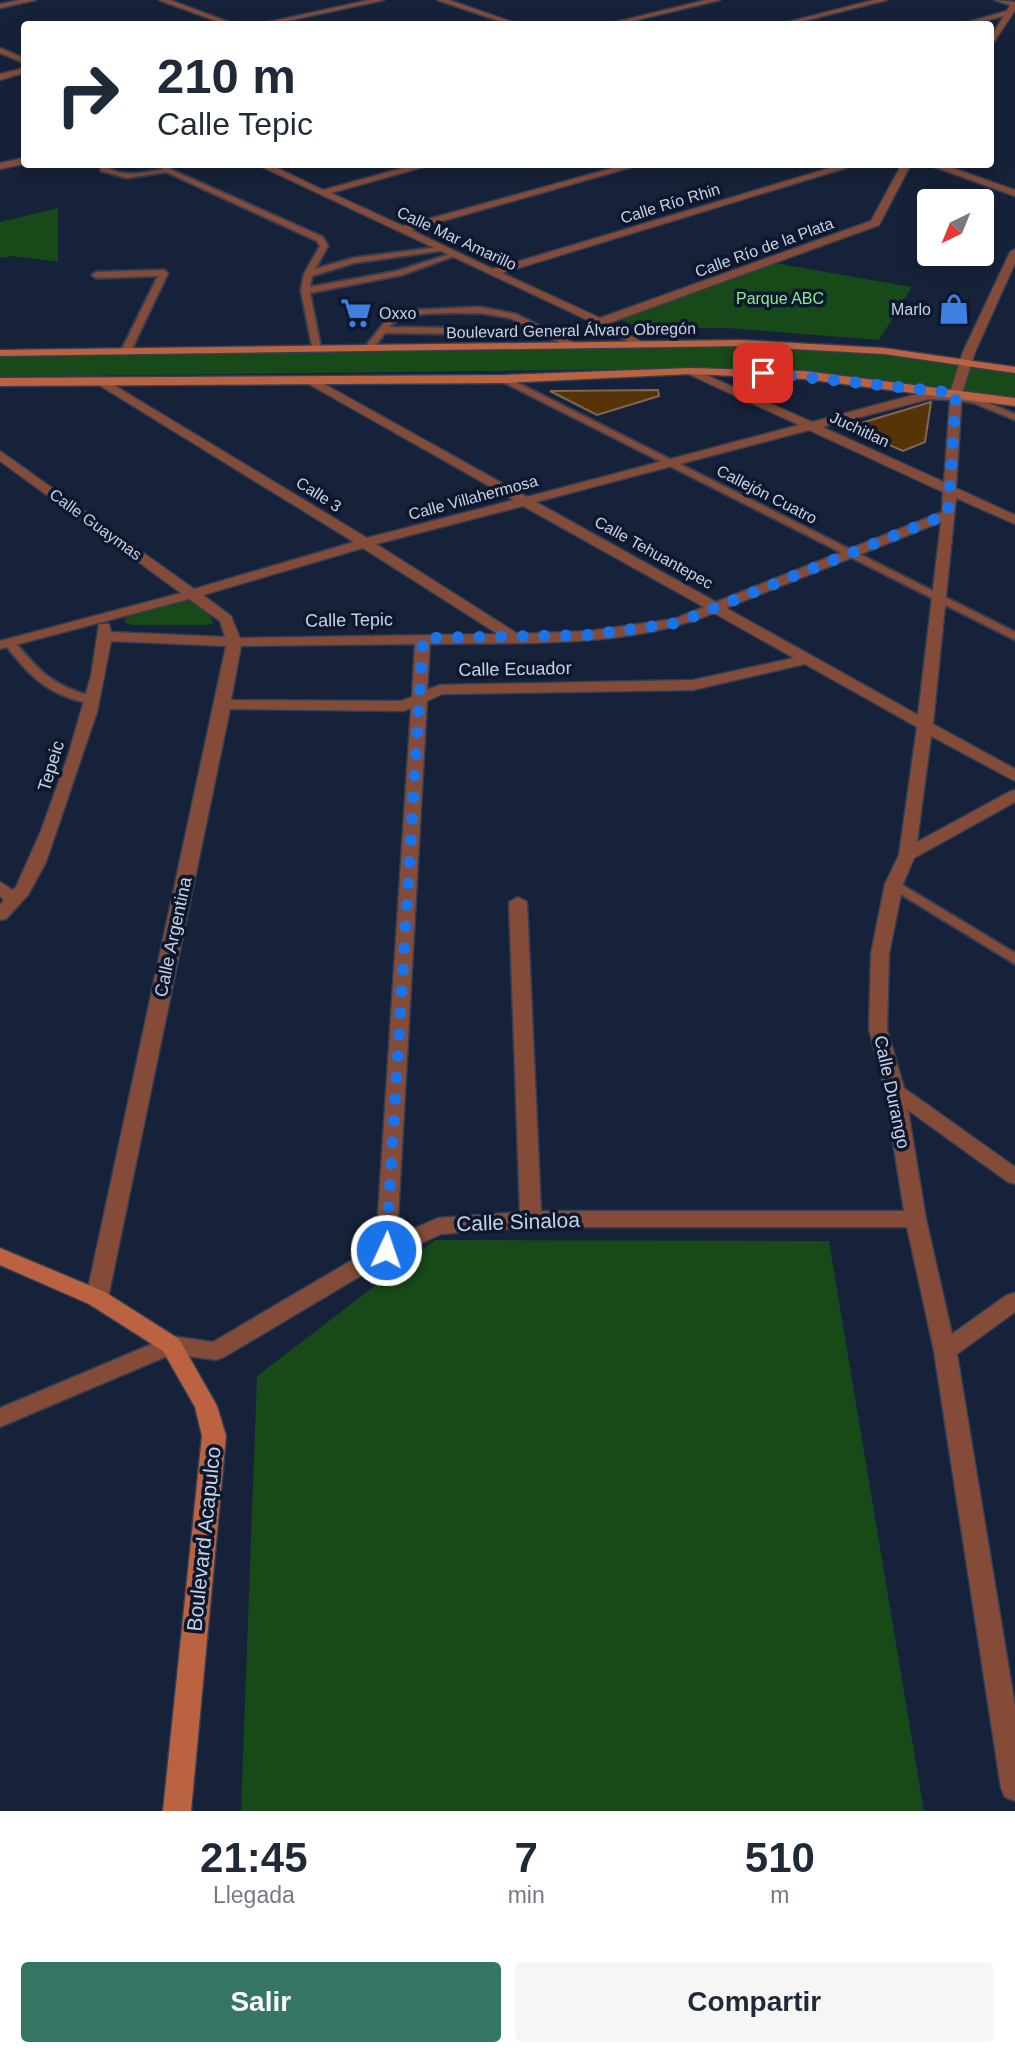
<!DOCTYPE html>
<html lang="es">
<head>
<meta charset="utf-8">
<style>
  :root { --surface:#fff; --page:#f6f6f7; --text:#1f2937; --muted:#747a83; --accent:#357563 }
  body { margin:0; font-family:Helvetica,sans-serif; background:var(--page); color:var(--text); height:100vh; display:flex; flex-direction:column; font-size:26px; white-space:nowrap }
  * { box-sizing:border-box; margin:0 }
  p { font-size:23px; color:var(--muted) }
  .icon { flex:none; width:38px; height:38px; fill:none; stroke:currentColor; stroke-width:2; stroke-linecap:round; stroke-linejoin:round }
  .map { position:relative; height:1811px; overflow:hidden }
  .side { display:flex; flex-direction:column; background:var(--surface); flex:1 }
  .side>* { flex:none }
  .hud { position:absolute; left:21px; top:21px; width:973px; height:147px; border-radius:7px; box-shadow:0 4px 18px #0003; background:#fff; color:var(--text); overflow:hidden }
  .needle { width:46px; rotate:223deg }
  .controls { position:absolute; left:917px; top:189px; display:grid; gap:14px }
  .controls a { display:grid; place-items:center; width:77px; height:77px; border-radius:7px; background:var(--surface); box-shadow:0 4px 18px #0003; font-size:35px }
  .pin { position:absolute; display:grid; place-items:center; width:60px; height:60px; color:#fff; margin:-30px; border-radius:14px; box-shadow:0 4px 10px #0006 }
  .me { position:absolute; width:77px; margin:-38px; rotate:3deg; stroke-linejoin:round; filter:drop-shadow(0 0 5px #0008) }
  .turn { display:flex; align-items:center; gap:24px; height:147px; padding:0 21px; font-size:32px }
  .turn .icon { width:91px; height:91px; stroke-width:2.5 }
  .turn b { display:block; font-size:49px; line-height:60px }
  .eta { display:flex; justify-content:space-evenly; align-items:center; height:119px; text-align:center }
  .eta b { font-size:42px; font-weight:800; line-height:49px }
  .cta { display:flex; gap:14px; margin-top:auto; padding:14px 21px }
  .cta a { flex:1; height:80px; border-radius:7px; background:var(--accent); color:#fff; font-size:28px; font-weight:800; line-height:80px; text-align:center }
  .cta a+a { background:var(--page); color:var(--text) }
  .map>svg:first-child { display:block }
  .green { fill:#184918 }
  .building { fill:#573308; stroke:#80674f; stroke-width:2 }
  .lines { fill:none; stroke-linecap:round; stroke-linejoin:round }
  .service-casing { stroke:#333e54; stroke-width:4 }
  .minor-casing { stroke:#333e54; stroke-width:3 }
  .tertiary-casing { stroke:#333e54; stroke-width:3 }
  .secondary-casing { stroke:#333e54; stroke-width:3 }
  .service { fill:#844c38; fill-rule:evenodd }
  .minor { fill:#844c38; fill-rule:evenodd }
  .tertiary { fill:#844c38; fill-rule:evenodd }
  .secondary { fill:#bb6240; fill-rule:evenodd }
  .route { stroke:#1a73e8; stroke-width:12; stroke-dasharray:0 21.6 }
  .labels { text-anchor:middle; stroke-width:7; stroke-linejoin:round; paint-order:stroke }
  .far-street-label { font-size:16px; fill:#c9d1e1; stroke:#0d182f }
  .far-park-label { font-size:16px; fill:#8fe98b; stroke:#0d182f }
  .far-poi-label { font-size:16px; fill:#c9d1e1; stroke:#0d182f; text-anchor:end }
  .street-label { font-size:18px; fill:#c9d1e1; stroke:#0d182f }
  .near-street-label { font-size:21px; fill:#c9d1e1; stroke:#0d182f }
</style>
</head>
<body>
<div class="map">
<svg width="1015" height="1811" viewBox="0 0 1015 1811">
  <rect width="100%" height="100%" fill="#162239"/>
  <g class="green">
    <path d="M58,208V262L13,256L0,258V222Z"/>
    <path d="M774,263L912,287L879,340L727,328L645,329L618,319Z"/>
    <path d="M732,339C828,343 921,351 1015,366V398L818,372L727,368L0,377V350Z"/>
    <path d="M184,599C196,600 210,612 213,623L209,625H134L125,623V618Z"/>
    <path d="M435,1240L829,1241L924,1811H241L257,1376Z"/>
  </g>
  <g class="building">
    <path d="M658,390L659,396L597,415L550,391Z"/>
    <path d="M931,402L925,442L903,451L848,427Z"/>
  </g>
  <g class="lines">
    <defs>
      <g id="service">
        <path d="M101,164H109L108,168C124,177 142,173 159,170L163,169L160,164H168L170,169L323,237L328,246L315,269L353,258L439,247L443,249L439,251L354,263L312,276L310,287L397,271L453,253L457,255L402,275L310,293L321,349L313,351L301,291L304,274L320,246L317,241L166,172L127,178L101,171Z"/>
        <path d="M164,270L168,273L130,353L122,355L120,353L158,276L96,278L92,275L96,272Z"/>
        <path d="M480,307L516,314L578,345L570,347L543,335L385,333L371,351L363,349L388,318L412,310ZM480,313L510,318L532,329L389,327C405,309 456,314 480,313Z"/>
        <path d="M504,376L1015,632V640L501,381L499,379Z"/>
        <path d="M960,395L979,399L1015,414V420L974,403L957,400L955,398Z"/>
        <path d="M10,639L14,641C42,674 53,686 95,697L97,700L95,703C88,704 81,701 73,699C42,690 23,668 4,643Z"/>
        <path d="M894,880L1015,953V964L889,887L887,884L889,881Z"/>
      </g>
      <g id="minor">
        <path d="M20,0H36L0,8V4Z"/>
        <path d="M159,0H170L234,24H224Z"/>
        <path d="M437,0H449L518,24H508Z"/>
        <path d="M706,0H720L620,24H608Z"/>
        <path d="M874,0H887L792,24H780Z"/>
        <path d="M994,0L1015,2V10L990,48V38L1004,16L972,24H961L1007,11L1010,5Z"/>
        <path d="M0,48L24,58V63L0,53Z"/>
        <path d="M24,158V164L0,169V163Z"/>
        <path d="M256,164H269L323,190L417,164H434L331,193L403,226L627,164H643L411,230L493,269L843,164H859L502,273L600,318L871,221L902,164H911L879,225L609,323L642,342L644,344L638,347L596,324Z"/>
        <path d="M926,164H941L1015,190V196Z"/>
        <path d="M1015,249V263L975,352L962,393L956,488L1015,515V524L956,498L933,724L1015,769V781L931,736L917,842L1009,792L1015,790V802L914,858L903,884L889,954L887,1029L904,1088L1015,1167V1184L1008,1182L908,1110L926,1219L952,1334L1007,1295L1015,1293V1312L957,1354L1015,1706V1801L1005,1797L1001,1788L934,1351L907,1227H531L441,1234L394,1256L224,1357L216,1360L172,1354L0,1427V1408L171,1336L213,1342L376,1246L411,708L403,711L230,709L108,1298L105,1304L97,1306L89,1304L86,1298L226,646L111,641L97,712L46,862L28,895L6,919L0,920V905L4,900L0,896V882L13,890L16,887L41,831L69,753L91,676L99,624H109L111,632L225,637L220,621L189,599L0,649V641L181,593L0,461V451L194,589L354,542L99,385V381H107L367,538L514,500L307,383V379H315L527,497L799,425L686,373L684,371L690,368L812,422L929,391L950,393L963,352L1010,252ZM929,399L950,400L944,482L822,427ZM809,430L943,492L942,512L716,602L536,502ZM523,506L704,607L674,619L589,631L518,634L376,544ZM941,522L918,715L726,608ZM363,548L498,634L240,638L231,616L203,595ZM714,613L794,658L693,680L440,685L427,690L430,644C523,642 626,649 714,613ZM415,644L412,697L401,701L231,700L241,646ZM805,664L917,727L899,855L885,884L871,954L869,1029L885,1091L904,1211H541L527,902L518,897L509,902L520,1212L438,1218L397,1236L427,701L442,694L693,690Z"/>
      </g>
      <g id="tertiary">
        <path d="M369,0H384L273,24H260Z"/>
        <path d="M24,68V73L0,80V74Z"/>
      </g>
      <g id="secondary">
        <path d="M741,340L884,348L1015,367V373L884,354L741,346L0,356V350Z"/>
        <path d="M690,368L804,371L1015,398V406L804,379L690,374L504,383L0,386V378L504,375Z"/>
        <path d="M0,1248L105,1292L179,1339L217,1406L226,1436L191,1811H163L202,1436L195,1407L163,1351L89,1304L0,1265Z"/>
      </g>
    </defs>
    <use href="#service" class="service-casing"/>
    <use href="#minor" class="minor-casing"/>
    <use href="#tertiary" class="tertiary-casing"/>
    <use href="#secondary" class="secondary-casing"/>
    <use href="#service" class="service"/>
    <use href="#minor" class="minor"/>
    <use href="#tertiary" class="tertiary"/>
    <use href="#secondary" class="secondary"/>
  </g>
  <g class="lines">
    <path class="route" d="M386,1250L423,638L589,635L677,623L948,514L956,393L763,373"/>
  </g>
  <defs>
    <symbol id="shop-bare" viewBox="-9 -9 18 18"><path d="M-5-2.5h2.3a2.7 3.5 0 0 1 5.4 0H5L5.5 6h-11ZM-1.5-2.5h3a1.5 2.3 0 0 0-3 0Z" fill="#3f7fe0" stroke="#0d182f" stroke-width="2.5" paint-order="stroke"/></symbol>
    <symbol id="supermarket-bare" viewBox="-9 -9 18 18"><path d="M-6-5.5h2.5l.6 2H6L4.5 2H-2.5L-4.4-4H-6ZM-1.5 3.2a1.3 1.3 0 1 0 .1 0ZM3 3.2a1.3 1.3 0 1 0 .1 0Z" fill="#3f7fe0" stroke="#0d182f" stroke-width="2.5" paint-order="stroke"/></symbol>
  </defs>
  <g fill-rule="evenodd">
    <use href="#shop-bare" x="932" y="287" width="44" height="44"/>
    <use href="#supermarket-bare" x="334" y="291" width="44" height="44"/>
  </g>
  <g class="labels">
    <g class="far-street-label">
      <text transform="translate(670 203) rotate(-17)" y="6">Calle Río Rhin</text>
      <text transform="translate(457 238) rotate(25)" y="6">Calle Mar Amarillo</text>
      <text transform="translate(764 247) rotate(-20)" y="6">Calle Río de la Plata</text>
      <text transform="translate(571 330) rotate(-1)" y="6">Boulevard General Álvaro Obregón</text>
      <text transform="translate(860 429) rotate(25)" y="6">Juchitlan</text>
      <text transform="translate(319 494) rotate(33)" y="6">Calle 3</text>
      <text transform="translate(767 494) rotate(27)" y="6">Callejón Cuatro</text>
      <text transform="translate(473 497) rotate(-15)" y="6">Calle Villahermosa</text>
      <text transform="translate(96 524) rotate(36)" y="6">Calle Guaymas</text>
      <text transform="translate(654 552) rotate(29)" y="6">Calle Tehuantepec</text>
    </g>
    <g class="far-park-label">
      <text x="780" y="304">Parque ABC</text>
    </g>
    <g class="far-poi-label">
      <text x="931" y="315">Marlo</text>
      <text x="379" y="319" text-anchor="start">Oxxo</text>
    </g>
    <g class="street-label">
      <text transform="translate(349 620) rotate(-1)" y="6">Calle Tepic</text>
      <text transform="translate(515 669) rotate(-1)" y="6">Calle Ecuador</text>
      <text transform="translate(51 766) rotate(-73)" y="6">Tepeic</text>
      <text transform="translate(173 937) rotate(-78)" y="6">Calle Argentina</text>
      <text transform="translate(892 1092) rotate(78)" y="6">Calle Durango</text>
    </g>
    <g class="near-street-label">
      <text transform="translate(518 1222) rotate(-2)" y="7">Calle Sinaloa</text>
      <text transform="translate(204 1539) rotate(-84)" y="7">Boulevard Acapulco</text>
    </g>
  </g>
</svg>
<div class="controls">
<a><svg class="needle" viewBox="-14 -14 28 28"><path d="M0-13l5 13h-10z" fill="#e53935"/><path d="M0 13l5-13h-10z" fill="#747a83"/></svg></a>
</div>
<div class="pin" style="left:763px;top:373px;background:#d93025"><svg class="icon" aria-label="arrive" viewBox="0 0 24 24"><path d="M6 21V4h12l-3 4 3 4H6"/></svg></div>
<svg class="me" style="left:386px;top:1250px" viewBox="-20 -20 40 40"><circle r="17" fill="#1a73e8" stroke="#fff" stroke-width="3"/><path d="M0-11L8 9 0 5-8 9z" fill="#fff"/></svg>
<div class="hud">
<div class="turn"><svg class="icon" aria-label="right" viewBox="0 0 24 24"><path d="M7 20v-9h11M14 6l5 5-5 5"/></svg><div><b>210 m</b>Calle Tepic</div></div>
</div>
</div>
<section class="side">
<div class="eta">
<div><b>21:45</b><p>Llegada</p></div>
<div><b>7</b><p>min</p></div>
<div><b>510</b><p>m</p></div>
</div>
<div class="cta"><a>Salir</a><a>Compartir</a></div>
</section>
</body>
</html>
